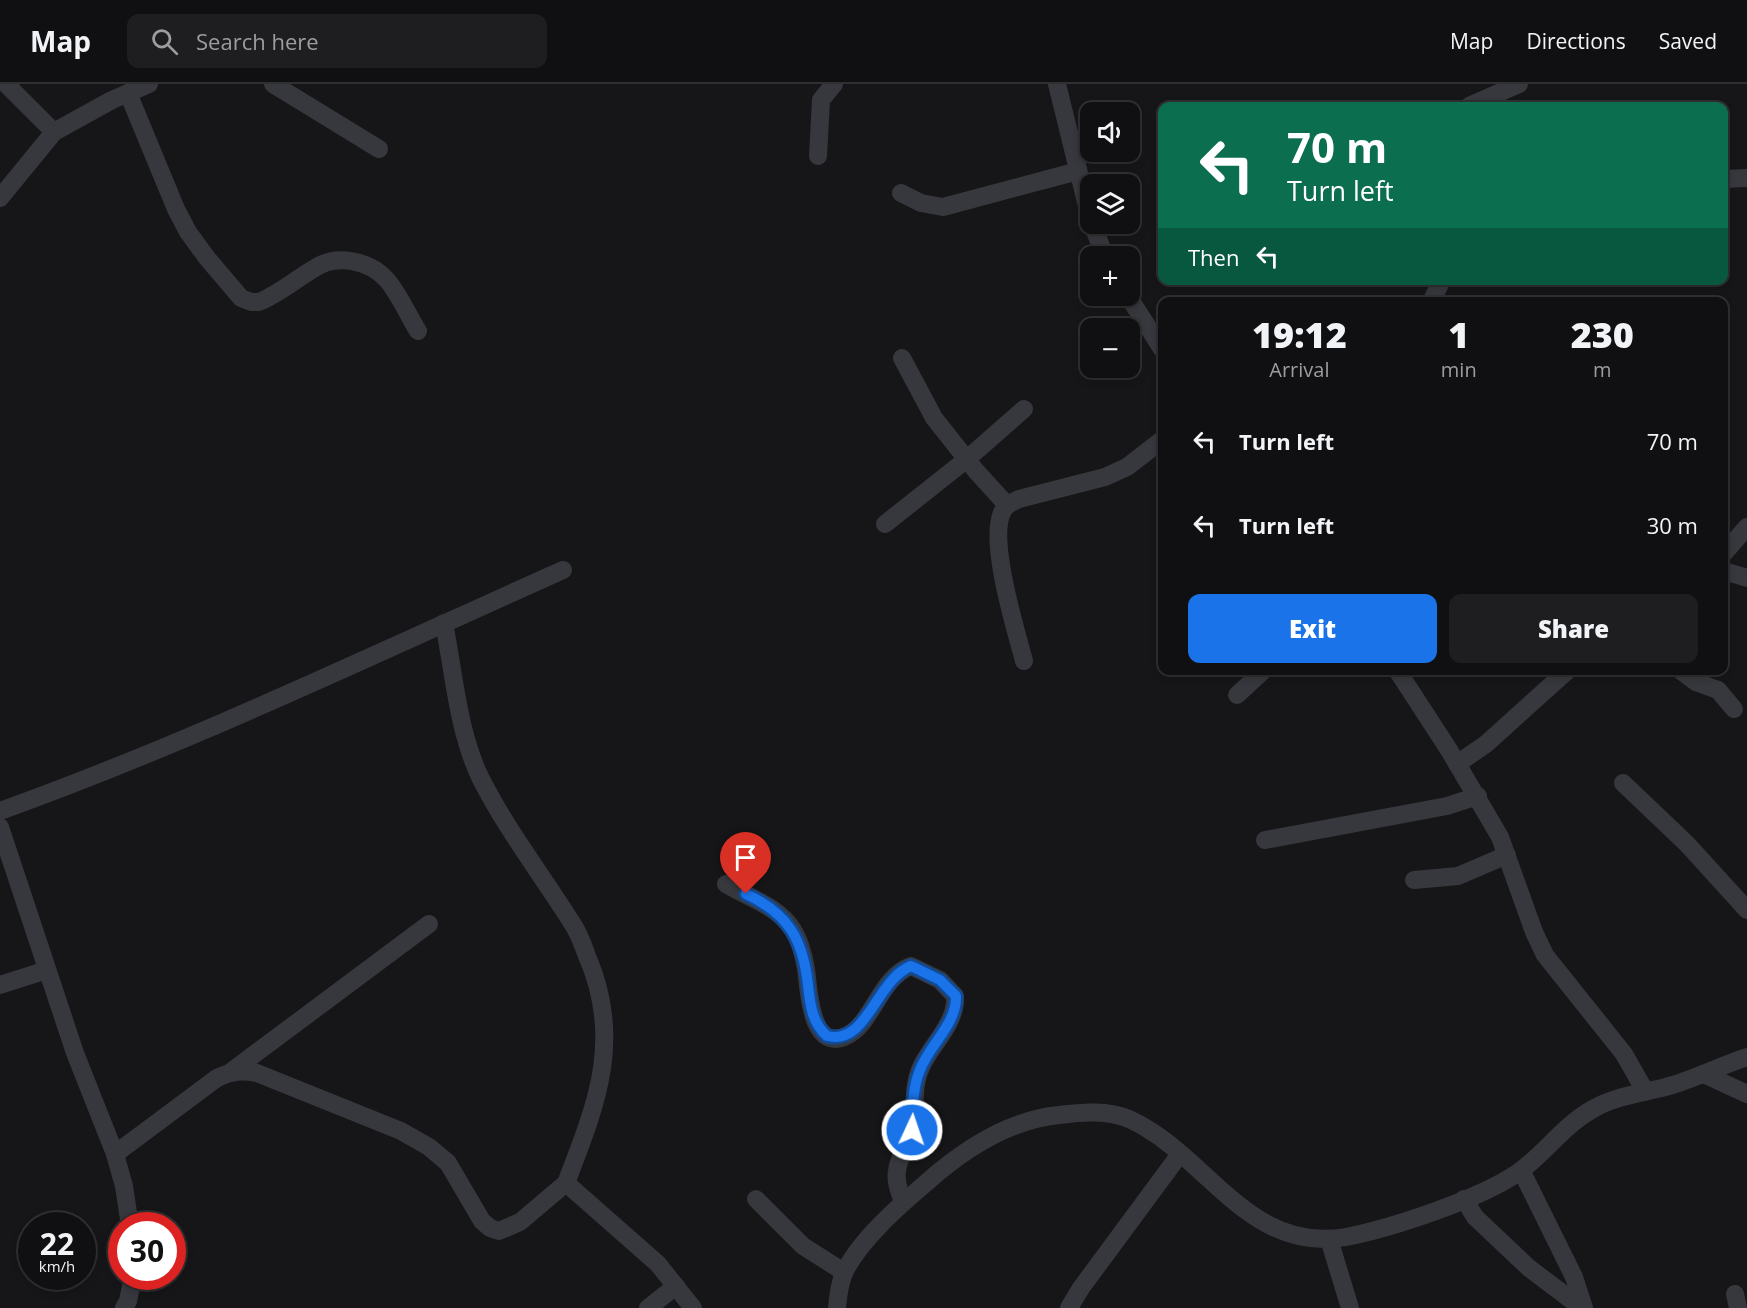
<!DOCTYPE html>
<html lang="en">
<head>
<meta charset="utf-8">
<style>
  :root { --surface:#101012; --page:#1e1e20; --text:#f1f3f6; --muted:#9c9d9f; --line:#303032; --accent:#1a73e8 }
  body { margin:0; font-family:"Open Sans",sans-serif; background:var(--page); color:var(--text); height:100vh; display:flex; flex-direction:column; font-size:22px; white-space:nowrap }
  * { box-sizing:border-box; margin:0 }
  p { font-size:20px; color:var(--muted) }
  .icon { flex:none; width:33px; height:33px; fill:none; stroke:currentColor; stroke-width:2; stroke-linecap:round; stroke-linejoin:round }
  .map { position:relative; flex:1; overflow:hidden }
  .drawer { position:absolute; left:1158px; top:213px; width:570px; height:378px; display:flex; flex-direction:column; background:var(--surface); border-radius:12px; box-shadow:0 3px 9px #0003,0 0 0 2px var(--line) }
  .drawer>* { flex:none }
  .guide { position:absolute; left:1158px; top:18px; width:570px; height:183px; border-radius:12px; box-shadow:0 3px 9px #0003,0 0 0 2px var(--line); background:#0b6e4f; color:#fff; overflow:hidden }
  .controls { position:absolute; left:1080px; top:18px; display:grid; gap:12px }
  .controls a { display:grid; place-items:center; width:60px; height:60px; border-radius:12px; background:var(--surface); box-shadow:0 3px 9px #0003,0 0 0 2px var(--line); font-size:30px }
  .speed { position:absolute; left:18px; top:1128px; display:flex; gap:12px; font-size:30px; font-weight:700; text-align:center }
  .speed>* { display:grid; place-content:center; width:78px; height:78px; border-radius:50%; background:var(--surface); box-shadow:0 3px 9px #0003,0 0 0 2px var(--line); line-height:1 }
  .speed small { font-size:15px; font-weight:400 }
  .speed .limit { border:9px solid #d22; background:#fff; color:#111 }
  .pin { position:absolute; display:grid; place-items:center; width:51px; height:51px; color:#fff; margin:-62px -26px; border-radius:50% 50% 50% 0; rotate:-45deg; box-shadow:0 0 6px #0007 }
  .pin .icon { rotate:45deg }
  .me { position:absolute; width:66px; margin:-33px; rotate:3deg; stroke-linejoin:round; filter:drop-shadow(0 0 4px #0008) }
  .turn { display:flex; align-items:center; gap:21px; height:126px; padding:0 30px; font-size:27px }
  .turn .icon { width:78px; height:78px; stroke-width:2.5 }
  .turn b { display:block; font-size:42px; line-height:51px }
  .then { display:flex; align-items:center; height:57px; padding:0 30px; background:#0003; gap:12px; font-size:22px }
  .eta { display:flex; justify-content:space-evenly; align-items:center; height:102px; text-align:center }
  .eta b { font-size:36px; font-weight:800; line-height:42px }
  .primary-button { display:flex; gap:12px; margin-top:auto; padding:12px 30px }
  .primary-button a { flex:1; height:69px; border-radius:12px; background:var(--accent); color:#fff; font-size:24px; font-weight:800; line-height:69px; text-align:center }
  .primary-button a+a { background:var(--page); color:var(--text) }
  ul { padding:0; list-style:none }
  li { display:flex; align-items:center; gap:18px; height:84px; padding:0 30px }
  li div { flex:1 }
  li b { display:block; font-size:22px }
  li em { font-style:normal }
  header { display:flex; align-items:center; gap:36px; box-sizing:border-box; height:84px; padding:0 30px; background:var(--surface); border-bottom:2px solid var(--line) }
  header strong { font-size:28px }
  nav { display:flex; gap:33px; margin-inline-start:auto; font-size:21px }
  .search { width:420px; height:54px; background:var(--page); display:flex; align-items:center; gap:15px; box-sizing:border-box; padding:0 21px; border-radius:12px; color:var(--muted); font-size:22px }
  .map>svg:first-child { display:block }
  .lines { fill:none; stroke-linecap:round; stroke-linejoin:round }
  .minor { stroke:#37383d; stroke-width:18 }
  .route-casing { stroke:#114b97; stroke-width:15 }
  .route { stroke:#1a73e8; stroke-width:10 }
</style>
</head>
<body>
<header>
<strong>Map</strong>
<div class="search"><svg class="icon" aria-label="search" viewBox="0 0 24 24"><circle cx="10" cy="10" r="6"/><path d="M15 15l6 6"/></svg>Search here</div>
<nav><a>Map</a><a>Directions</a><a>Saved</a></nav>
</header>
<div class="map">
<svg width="1747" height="1224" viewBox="0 0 1747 1224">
  <rect width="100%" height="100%" fill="#161618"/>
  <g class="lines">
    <g class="minor">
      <path d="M6,0L54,48"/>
      <path d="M273,0L379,65"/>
      <path d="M1057,0L1090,134"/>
      <path d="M128,9L176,125L188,148L207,174L241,214L251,218H259C279,210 296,195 315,184C336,170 369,176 387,196C399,210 408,231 418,247"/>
      <path d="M1469,22L1519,0"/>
      <path d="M818,72L821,16L834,0"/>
      <path d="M1724,95L1747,94"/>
      <path d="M901,109L921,119L943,123L1078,87"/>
      <path d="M0,114L54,48L112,16L149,0"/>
      <path d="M1092,140L1105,172"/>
      <path d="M1128,212L1162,265"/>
      <path d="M1431,218L1442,196"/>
      <path d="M902,274L934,334L976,387L1007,421"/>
      <path d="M885,440L967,375L1024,325"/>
      <path d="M1724,469L1747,443"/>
      <path d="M1724,487L1747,494"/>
      <path d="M444,539C454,590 458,647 480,693C506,745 542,791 572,839C579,849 583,861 587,872C623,955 597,1019 566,1099"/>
      <path d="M1024,577C1016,546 986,451 1004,425C1007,420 1013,418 1019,415L1105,393L1127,383L1162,356"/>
      <path d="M1397,586L1449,666L1500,753L1534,848L1545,871L1624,970L1645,1007"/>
      <path d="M1680,586L1696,598L1718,606L1734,625"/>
      <path d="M1237,611L1264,586"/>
      <path d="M1457,680L1486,660L1568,586"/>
      <path d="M1623,699L1687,760L1747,826"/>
      <path d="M0,727C192,658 377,569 563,486"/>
      <path d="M0,743L75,969L115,1070L124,1102L130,1142"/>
      <path d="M1265,756L1447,722L1478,712"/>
      <path d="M1414,796L1458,792L1507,771"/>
      <path d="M726,800C749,814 778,822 793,846C800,857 804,873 806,885C809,905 810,969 846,952C873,940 879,894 911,882L940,896L955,912C957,938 933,959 922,981C911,1003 917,1026 911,1049C908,1062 898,1073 897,1087C895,1098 900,1109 903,1118"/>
      <path d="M0,901L47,886"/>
      <path d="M232,987L429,840"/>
      <path d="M1706,991L1747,1010"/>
      <path d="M115,1070L217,994C232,987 241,986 257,989L401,1047L429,1063L448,1079L482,1137L490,1144L499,1147L520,1138L566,1099L658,1180L693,1224"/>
      <path d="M1521,1086L1574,1193L1584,1224"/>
      <path d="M756,1115L803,1162L844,1188"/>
      <path d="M1464,1115L1475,1133L1529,1184L1582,1224"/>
      <path d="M1329,1155L1350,1224"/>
      <path d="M1735,1210L1738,1224"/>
      <path d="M124,1224L128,1217L133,1192"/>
      <path d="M648,1224L676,1202"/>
      <path d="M837,1224C838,1212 840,1197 845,1187C861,1155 899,1122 926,1099C964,1065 1008,1036 1059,1031C1082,1028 1108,1026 1129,1035C1207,1070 1247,1170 1346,1153C1392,1144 1480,1115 1519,1088C1545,1069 1564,1041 1593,1025C1619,1010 1648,1009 1676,1000C1700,992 1723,981 1747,973"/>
      <path d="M1069,1224L1081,1204L1180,1070"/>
    </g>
  </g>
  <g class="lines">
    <defs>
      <path id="route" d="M746,810C789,830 803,856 808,901C810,920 812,939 827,952C867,962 876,896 911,882L940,896L956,912C957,940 929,961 920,986C912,1005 913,1026 912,1046"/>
    </defs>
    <use href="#route" class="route-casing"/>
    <use href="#route" class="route"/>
  </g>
</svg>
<div class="controls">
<a><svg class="icon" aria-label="sound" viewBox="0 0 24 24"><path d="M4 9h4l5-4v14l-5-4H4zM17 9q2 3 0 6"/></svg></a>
<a><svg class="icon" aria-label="layers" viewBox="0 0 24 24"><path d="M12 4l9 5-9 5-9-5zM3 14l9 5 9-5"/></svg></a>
<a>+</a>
<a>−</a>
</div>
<div class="speed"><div>22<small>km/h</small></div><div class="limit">30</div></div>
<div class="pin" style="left:746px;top:810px;background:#d93025"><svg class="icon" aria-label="arrive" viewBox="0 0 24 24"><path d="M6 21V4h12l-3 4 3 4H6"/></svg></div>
<svg class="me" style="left:912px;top:1046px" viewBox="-20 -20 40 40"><circle r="17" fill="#1a73e8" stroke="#fff" stroke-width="3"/><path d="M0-11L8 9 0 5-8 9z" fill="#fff"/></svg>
<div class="guide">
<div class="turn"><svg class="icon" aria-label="left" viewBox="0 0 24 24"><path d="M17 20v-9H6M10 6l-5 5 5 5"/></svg><div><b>70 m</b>Turn left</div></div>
<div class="then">Then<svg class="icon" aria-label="left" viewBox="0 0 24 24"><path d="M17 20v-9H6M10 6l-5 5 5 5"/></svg></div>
</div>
<section class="drawer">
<div class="eta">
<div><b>19:12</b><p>Arrival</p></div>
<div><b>1</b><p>min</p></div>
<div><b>230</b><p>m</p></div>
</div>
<ul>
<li><svg class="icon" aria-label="left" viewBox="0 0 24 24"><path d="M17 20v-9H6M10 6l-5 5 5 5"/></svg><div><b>Turn left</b></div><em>70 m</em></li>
<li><svg class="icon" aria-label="left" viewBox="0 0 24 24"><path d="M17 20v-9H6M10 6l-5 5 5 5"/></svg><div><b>Turn left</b></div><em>30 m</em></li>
</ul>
<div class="primary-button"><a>Exit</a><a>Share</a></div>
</section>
</div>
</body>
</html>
